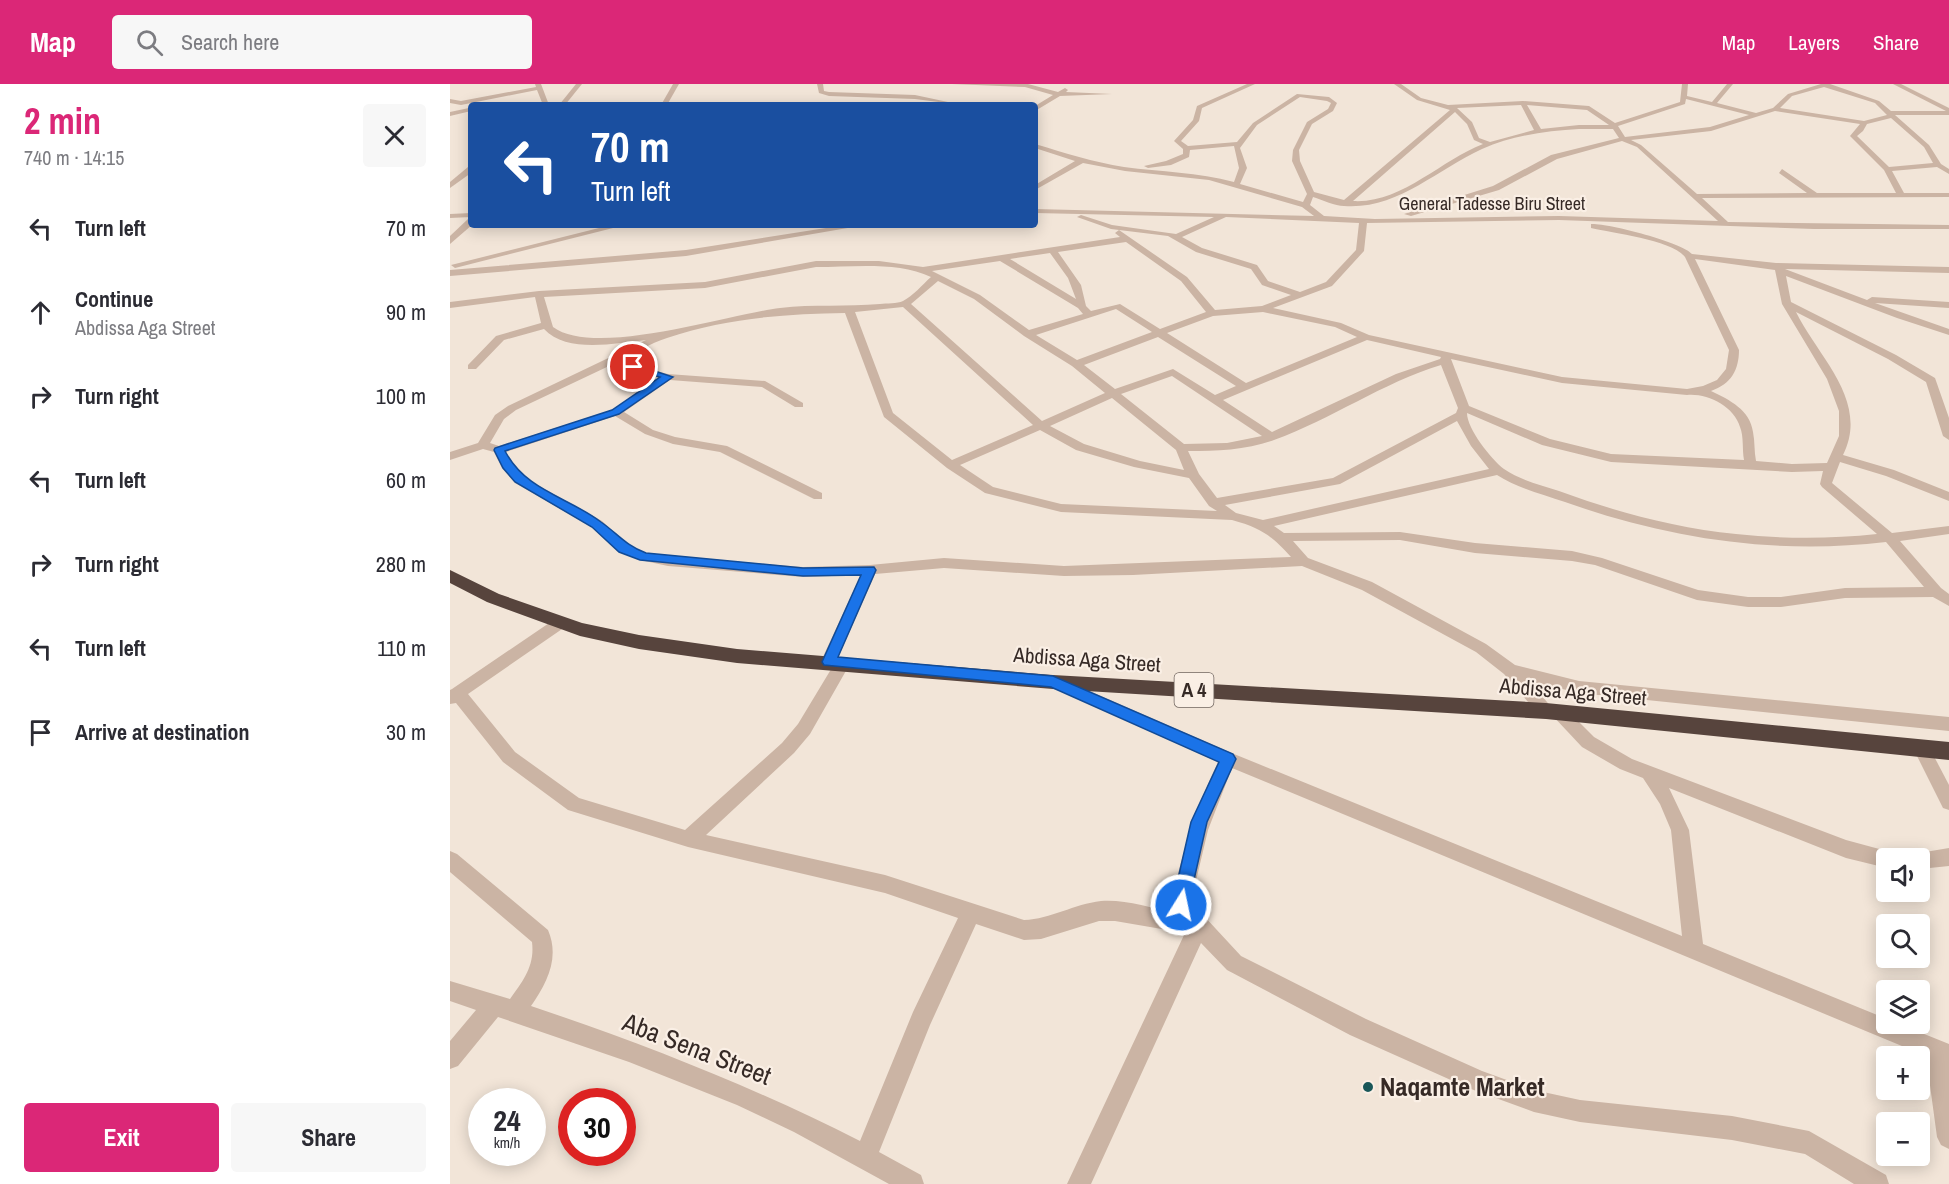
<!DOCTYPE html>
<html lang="en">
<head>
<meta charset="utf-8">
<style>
  :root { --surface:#fff; --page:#f7f7f7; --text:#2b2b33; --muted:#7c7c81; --accent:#db2777 }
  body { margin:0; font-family:"Archivo Narrow",sans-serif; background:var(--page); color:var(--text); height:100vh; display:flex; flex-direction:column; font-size:22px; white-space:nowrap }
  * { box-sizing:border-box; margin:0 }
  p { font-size:20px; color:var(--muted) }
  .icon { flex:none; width:33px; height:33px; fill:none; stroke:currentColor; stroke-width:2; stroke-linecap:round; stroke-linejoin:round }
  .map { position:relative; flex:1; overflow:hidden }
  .panel { display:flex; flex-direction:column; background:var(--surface); width:450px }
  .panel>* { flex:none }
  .hud { position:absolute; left:18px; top:18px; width:570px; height:126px; border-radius:6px; box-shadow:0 3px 15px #0003; background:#1a4fa0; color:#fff; overflow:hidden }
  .controls { position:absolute; left:1426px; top:764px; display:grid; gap:12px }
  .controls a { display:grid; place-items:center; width:54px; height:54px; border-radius:6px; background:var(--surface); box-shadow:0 3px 15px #0003; font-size:30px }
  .speed { position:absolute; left:18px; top:1004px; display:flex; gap:12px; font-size:30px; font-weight:700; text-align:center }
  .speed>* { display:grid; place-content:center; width:78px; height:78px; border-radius:50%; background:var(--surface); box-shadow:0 3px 15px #0003; line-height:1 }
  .speed small { font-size:15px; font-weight:400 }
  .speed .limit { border:9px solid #d22; background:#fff; color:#111 }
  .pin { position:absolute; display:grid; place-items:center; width:51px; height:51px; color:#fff; margin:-26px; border:3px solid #fff; border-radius:50%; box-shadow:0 2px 6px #0007 }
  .me { position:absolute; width:66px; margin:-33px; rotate:10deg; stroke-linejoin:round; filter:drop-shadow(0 0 4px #0008) }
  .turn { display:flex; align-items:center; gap:21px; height:126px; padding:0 24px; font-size:27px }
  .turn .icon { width:78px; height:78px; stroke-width:2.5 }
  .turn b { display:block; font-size:42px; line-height:51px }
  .round { display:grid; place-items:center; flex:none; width:63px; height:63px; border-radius:6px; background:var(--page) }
  .summary { display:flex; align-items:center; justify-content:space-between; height:102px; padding:0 24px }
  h1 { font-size:36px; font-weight:700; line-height:45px; color:var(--accent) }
  .action { display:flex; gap:12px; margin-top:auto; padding:12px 24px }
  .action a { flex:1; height:69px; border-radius:6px; background:var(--accent); color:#fff; font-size:24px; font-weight:700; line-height:69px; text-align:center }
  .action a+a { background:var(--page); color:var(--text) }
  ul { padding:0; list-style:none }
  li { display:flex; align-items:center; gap:18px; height:84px; padding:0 24px }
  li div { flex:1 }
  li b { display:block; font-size:22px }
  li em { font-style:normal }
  header { display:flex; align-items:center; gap:36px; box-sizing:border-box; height:84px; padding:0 30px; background:var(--accent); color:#fff }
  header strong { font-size:28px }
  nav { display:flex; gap:33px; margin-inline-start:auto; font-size:21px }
  .search { width:420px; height:54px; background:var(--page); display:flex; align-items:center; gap:15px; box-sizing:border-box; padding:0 21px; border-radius:6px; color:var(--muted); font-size:22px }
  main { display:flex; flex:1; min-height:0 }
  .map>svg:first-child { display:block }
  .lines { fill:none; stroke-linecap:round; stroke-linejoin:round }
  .minor { fill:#cbb4a4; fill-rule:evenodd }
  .highway { fill:#57443d; fill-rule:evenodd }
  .route { fill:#1a73e8; stroke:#114b97; stroke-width:1.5 }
  .poi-dot { fill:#1a5759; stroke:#faefe5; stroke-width:2 }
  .labels { text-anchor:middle; stroke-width:4.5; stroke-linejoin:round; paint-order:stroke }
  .far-street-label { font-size:18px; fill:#362a26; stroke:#faefe5 }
  .shield { fill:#faefe5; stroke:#71655f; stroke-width:1.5 }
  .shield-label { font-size:20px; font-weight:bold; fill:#362a26 }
  .street-label { font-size:21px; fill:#362a26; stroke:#faefe5 }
  .near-street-label { font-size:26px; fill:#362a26; stroke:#faefe5 }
  .near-poi-label { font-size:26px; font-weight:bold; fill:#362a26; stroke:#faefe5; text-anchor:start }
</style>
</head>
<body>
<header>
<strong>Map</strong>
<div class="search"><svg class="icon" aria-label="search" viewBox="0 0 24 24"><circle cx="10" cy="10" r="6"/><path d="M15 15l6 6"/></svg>Search here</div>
<nav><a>Map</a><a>Layers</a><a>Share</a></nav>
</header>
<main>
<section class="panel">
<div class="summary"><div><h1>2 min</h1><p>740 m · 14:15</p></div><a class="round"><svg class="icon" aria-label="close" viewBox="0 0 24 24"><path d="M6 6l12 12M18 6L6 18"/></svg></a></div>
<ul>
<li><svg class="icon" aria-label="left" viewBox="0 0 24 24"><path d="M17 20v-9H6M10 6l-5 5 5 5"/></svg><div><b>Turn left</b></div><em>70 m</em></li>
<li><svg class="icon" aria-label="ahead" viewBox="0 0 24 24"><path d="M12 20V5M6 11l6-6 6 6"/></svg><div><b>Continue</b><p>Abdissa Aga Street</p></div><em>90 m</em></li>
<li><svg class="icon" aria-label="right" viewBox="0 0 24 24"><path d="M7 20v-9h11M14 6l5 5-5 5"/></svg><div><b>Turn right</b></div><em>100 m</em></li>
<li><svg class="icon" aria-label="left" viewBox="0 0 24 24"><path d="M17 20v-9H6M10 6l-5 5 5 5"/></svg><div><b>Turn left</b></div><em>60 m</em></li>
<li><svg class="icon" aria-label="right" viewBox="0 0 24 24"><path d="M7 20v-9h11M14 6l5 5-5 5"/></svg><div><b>Turn right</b></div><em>280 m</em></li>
<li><svg class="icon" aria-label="left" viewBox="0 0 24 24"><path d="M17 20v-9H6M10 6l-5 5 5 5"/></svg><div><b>Turn left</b></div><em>110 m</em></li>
<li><svg class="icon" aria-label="arrive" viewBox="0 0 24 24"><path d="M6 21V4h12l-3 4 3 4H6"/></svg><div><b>Arrive at destination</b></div><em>30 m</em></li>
</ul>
<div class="action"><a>Exit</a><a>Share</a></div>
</section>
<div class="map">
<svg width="1499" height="1100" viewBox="0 0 1499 1100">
  <rect width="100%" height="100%" fill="#f2e5d8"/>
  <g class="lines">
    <g class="minor">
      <path d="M85,0H91L99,21H93L87,6L11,21L0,19V15L11,17L86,3Z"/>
      <path d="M126,0H132L115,21H109Z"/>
      <path d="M223,0H229L217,21H211Z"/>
      <path d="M367,0H373L374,7L379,8L465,11L512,21L465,15L379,12L369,9Z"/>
      <path d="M502,0H578L608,8L615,4L618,6L616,8L662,10L610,12L585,27V22L603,11L575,3Z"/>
      <path d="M797,0H805L752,24L749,37L731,57L738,62L787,58L803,39L847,10L879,13L887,19L883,27L862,40L849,66L850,77L864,108L894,116L1000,26L967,16L944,0H951L971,14L998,21L1073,17L1139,22L1165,39L1230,18L1232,0H1238L1237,12L1262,18L1277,0H1283L1267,19L1306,29L1323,24L1338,10L1371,0H1380L1429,17L1441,27H1496L1443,0H1451L1499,24V31H1445L1479,61L1491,80L1499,85V90L1487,83L1442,87L1454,109H1499V113L1252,114L1278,138L1499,141V145H1364L1109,136L917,139L914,167L882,202L823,224L891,239L919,251L1112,293L1237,305L1253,302L1267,296L1276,285L1279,266L1235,173C1222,156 1163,149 1141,144V140C1157,139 1232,158 1242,170L1326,179L1499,183V189L1335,185L1417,216L1422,213L1499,218V224L1425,219L1499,245V251L1447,234L1336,192L1341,218L1446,271L1485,294L1499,334V356L1493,352L1476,298L1438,275L1346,228C1368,273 1420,317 1393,371L1444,386L1499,408V417L1436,392L1390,378L1382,399L1442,449L1499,442V450L1450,457L1491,504L1499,510V522L1483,513L1395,514L1331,523H1298L1247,516L1145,481L1122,477L1025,469L950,456L843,457L858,474L922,498L1036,560L1065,581L1129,597L1499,633V647L1129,609L1079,597L1103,625L1109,622L1115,624L1144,653L1182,675L1396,756L1444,769L1446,774H1437V784L1396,774L1219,704L1239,746L1253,860L1437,935V939H1447L1499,960V1065L1491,1061L1487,1053L1476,972L782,684L758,746L741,818L791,872L916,935L1032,987L1084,1006L1130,1016L1282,1032L1359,1047L1436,1091L1439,1100H1404L1355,1070L1282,1056L1130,1038L1084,1028L1021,1005L900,951L777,886L751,859L641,1100H617L735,849L665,837H649L591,855L574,856L526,840L480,941L429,1068L471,1091L474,1100H439L344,1048L287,1021L179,978L48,933L8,982L0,985V957L26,926L0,917V897L60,915C73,897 85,882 82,858L0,788V767L7,770L98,846C110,874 97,899 81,922C194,960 304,1003 410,1057L463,928L508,834L435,809L238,763L118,726L53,678L6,619L0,620V606L2,605L105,535H115L117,539L115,543L18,610L65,668L129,714L235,746L332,659L348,640L383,582L374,581L371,577L411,491L353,493L218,482L190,476L169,468L142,443L65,399L52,384L44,368L33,365L0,376V368L28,359L45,331L58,322L196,256C166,259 117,270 94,245L54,256L26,285H18V281L46,252L91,239L85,213L0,224V218L89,207L255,198L366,177H429L473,183L670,153L665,149L669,146L737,193L765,226L812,222L841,211L812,201L801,185L746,168L718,152L661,145L627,133L631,131L662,141L726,150L764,133L585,129V125L864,132L852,123L759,96L675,87L633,79L585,106V101L625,77L585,64V60C615,69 643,78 674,83C711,88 748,88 784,98L789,84L784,62L740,66L739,73L721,81L698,84L694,82L716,77L733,70V65L724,57L743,36L747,22ZM1374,3L1425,19L1437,31L1414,37L1330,24L1342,12ZM850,13L877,17L881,19L878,25L857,38L843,66L842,77L857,110L853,118L790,100L797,84L790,64L807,41ZM1236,15L1299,31L1260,43L1175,53L1168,42L1235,20ZM1071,21L1084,46L1040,58L1029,54L1022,38L1007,24ZM1077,21L1137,26L1159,41H1129L1091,45ZM1325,27L1410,40L1400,52L1434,86L1446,109H1367L1332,85L1329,89L1357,109L1247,110L1191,61L1181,56L1261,47ZM1005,28L1017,40L1024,56L1033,60C991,76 951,120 903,117ZM1441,34L1474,63L1483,79L1439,83L1407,52L1413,47L1417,40ZM1129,45H1163L1169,54L1101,71L1043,102L954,130L961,132L1049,106L1107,75L1172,57L1187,63L1268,137L1109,132L925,135L874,132L860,121L863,113C873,116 885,122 894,122C947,126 986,86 1032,65C1063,51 1096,47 1129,45ZM776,133L909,139L906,166L876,198L850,208L818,197L807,181L752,164L732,153ZM676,158L731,197L756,228L710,245L670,220L641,227L636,222L631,201L608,168ZM600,169L618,194L626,215L560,175ZM1245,175L1325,186L1332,220L1377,295L1389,327V352L1377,379L1342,380L1306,377C1304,367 1305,358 1303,348C1300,326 1280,316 1261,307C1281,300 1289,286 1289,266ZM550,177L628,224L633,230L579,246L530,211L482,187ZM366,183C402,183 448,177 481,193C472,201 463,212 453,217C447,220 437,219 430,220C397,223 363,220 330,224C276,231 145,274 103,243L94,213L255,204ZM488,197L524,215L574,252L622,282L655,309L592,337L461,220ZM453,223L583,341L502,376L443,329L405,228ZM666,225L702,248L627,276L586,251ZM813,228L885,243L907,253L796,299L717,249L763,232ZM395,229L434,333L497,384L535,409L611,428L782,436C811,444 821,451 841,473L614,482L494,474L420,481L353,483L218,472L197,469L179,462L152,437L73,393L63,382L56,368L165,332L195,350L223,360L270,368L364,415H372V409L277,362L225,353L203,346L174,328L220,296L312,303L345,323H353V319L315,297L218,290L167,277C184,270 200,259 217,254C275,234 335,230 395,229ZM708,253L786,302L765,311L723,285L665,305L634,281ZM917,256L991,273L990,275L946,290L822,348L773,316ZM1001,275L1112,299L1237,311C1257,309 1284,322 1290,343C1294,353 1292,365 1294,376L1161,370L1100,355L1019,322ZM991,281L1008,324L1006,329L883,394L767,414L749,390L738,367C767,367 797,366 824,356C882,335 932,299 991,281ZM159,282L209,294L162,326L49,362L40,359L54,335L66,326ZM722,292L812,352L777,359L734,360L671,310ZM662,314L726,366L734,386L690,377L634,360L600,342ZM1017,329L1092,361L1161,378L1342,388L1373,387L1370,400L1372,403L1427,450C1380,455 1333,455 1286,450C1225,444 1166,428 1109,407C1090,401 1070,396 1054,385C1041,375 1017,345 1017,329ZM1007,337L1021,362L1039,385L813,436L786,429L775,421L890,400ZM590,346L626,366L684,383L739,394L759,422L767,427L611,420L543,403L510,381ZM1047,391C1067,404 1092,410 1115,418C1219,455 1326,471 1436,458L1474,503L1395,504L1331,513H1298L1248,506L1152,474L1122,467L1025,459L950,448L834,449L824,442ZM852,482L912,506L1026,568L1054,590L1090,632L1096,634L1102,631L1132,663L1170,685L1193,694L1210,720L1221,746L1232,852L784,670L605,592L599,594L597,598L599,602L768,678C746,724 731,771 721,821L724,828C701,824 674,815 651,817C624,820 601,835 574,836L435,791L256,751L344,669L360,650L401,578L398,574H388L425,490L494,484L614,492L683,491Z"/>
      <path d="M19,24L21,27L0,32V28Z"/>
      <path d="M18,83H21V89L0,104V98Z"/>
      <path d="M21,129V133L0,134V130Z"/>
      <path d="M18,135H21L22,141L0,160V152Z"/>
      <path d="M161,141H175L5,184L1,181Z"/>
      <path d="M395,141H415L236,172L0,192V186L236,166Z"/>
      <path d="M1471,657L1477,659L1499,701V726L1493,724L1463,664L1465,659Z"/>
      <path d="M1499,764V782L1470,785V774H1462L1463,770Z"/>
    </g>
    <path class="highway" d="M0,486L49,510L132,539L189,551L287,565L603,591L1096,619L1499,658V676L1096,635L603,605L287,579L189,565L130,552L37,518L0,499Z"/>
  </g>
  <path class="route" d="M183,280L223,293L169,330L55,367C76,407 118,413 151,438C168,450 175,461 196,469L353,484L424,483L426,486L388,573L603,592L783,670L786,675L757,738L737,827L731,830L724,827L722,821L741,738L769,678L601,603L374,581L372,578L411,491L353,492L190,476L169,468L142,443L65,398L53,384L44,366L45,364L162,326L210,293L179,285V281Z"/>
  <circle class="poi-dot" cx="918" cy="1003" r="6"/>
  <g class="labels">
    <g class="far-street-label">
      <text x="1042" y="126">General Tadesse Biru Street</text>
    </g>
    <rect class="shield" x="724.5" y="589" width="39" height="34" rx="4.5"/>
    <g class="shield-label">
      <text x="744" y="613">A 4</text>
    </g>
    <g class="street-label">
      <text transform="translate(637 576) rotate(4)" y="7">Abdissa Aga Street</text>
      <text transform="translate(1123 608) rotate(5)" y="7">Abdissa Aga Street</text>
    </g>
    <g class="near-street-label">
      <text transform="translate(247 965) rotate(21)" y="9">Aba Sena Street</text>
    </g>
    <g class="near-poi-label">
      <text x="930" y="1012">Naqamte Market</text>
    </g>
  </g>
</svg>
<div class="controls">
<a><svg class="icon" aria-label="sound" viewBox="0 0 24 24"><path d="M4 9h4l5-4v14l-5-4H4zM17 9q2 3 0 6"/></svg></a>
<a><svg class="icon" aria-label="search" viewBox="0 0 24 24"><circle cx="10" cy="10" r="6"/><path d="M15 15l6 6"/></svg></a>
<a><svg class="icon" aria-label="layers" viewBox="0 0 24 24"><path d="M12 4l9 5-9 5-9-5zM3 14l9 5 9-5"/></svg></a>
<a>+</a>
<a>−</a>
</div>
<div class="speed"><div>24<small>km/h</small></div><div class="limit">30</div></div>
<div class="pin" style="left:183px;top:283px;background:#d93025"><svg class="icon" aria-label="arrive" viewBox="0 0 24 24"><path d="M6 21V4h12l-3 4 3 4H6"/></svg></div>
<svg class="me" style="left:731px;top:821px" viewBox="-20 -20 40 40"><circle r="17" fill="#1a73e8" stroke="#fff" stroke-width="3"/><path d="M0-11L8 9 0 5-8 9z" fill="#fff"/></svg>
<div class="hud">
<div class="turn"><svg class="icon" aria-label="left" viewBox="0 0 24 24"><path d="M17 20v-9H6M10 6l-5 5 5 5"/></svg><div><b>70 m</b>Turn left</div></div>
</div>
</div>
</main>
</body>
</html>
